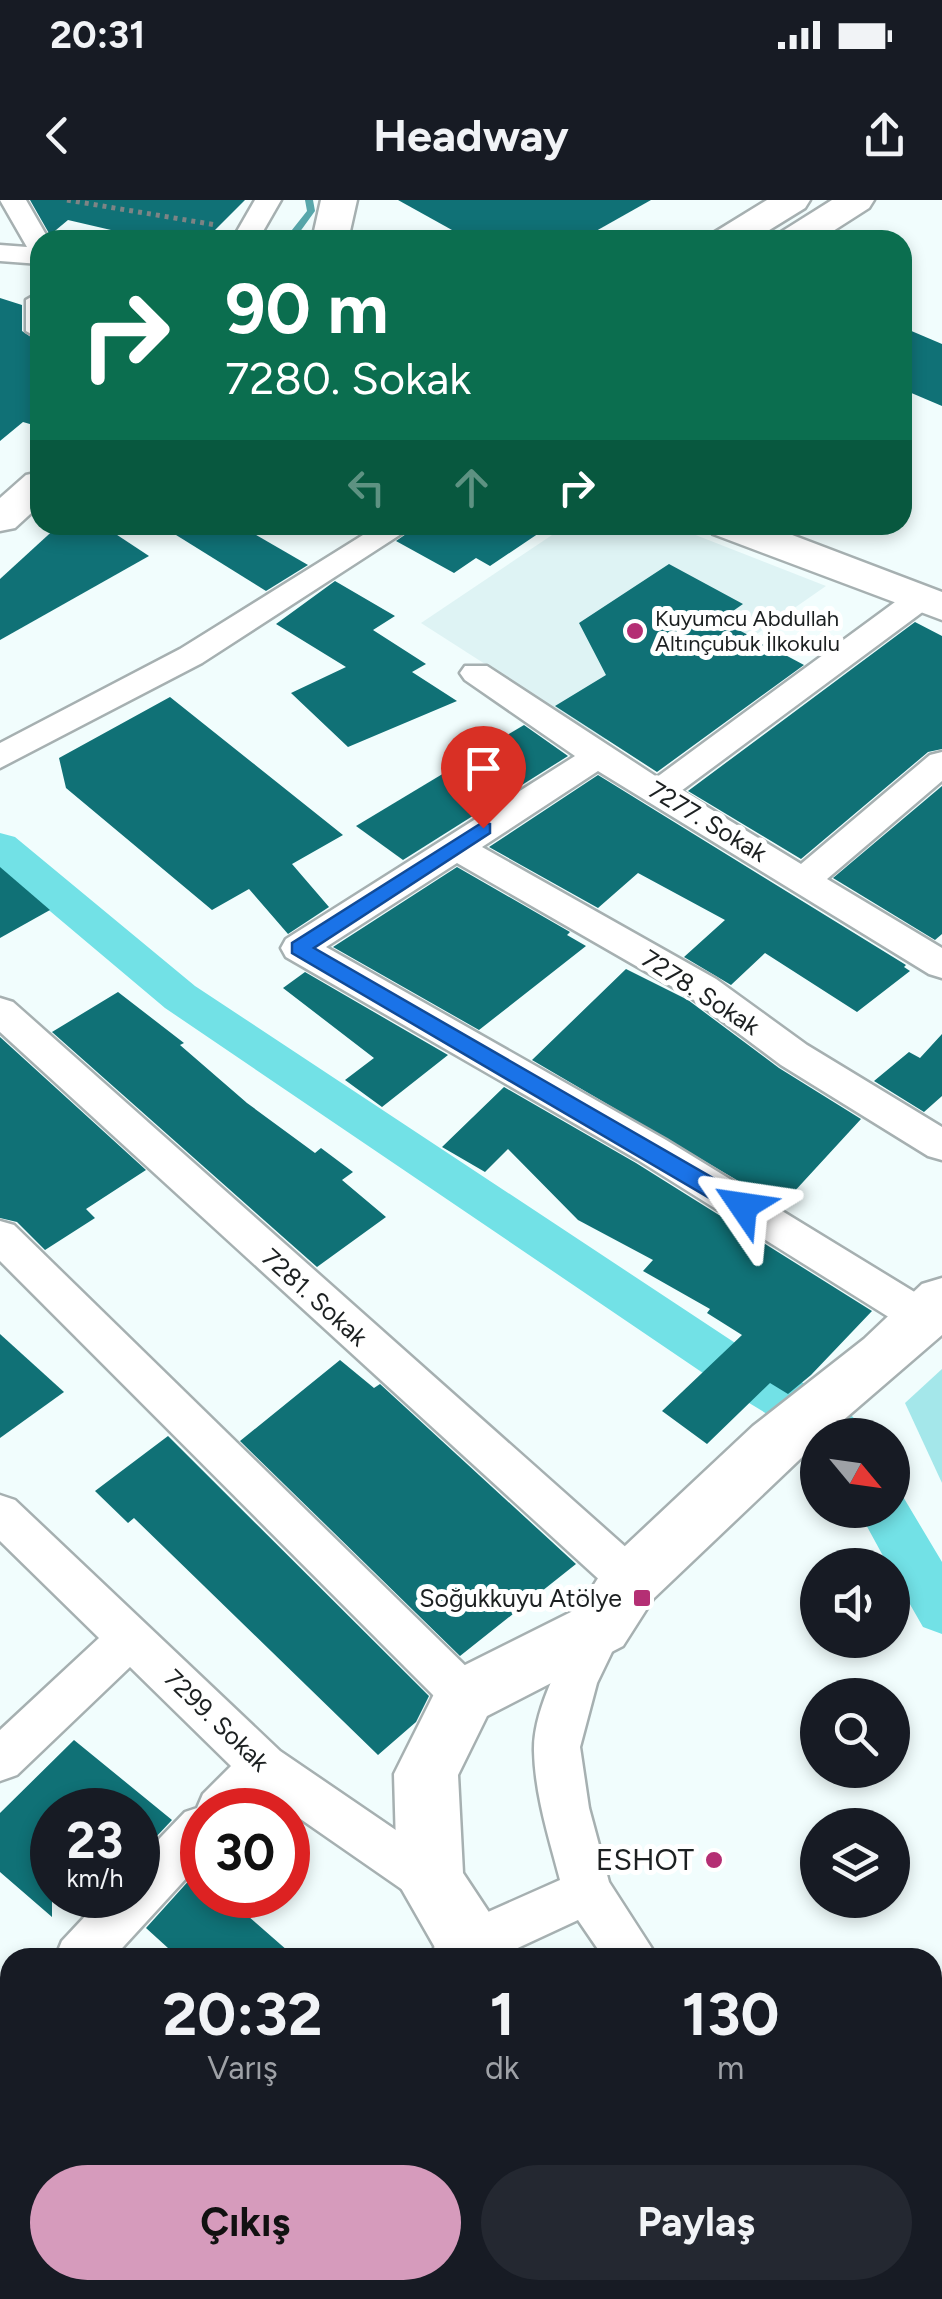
<!DOCTYPE html>
<html lang="tr">
<head>
<meta charset="utf-8">
<style>
  :root { --surface:#171b24; --page:#242831; --text:#f1f3f6; --muted:#9ea1a6; --accent:#d69bbc }
  body { margin:0; font-family:Figtree,sans-serif; background:var(--page); color:var(--text); height:100vh; display:flex; flex-direction:column; font-size:38px; white-space:nowrap }
  * { box-sizing:border-box; margin:0 }
  p { font-size:32px; color:var(--muted) }
  .icon { flex:none; width:55px; height:55px; fill:none; stroke:currentColor; stroke-width:2; stroke-linecap:round; stroke-linejoin:round }
  .map { position:relative; flex:1; overflow:hidden }
  .side { position:absolute; left:0px; top:1748px; width:942px; height:352px; display:flex; flex-direction:column; background:var(--surface); border-radius:30px 30px 0 0; box-shadow:0 5px 15px #0003 }
  .side>* { flex:none }
  .guide { position:absolute; left:30px; top:30px; width:882px; height:305px; border-radius:30px; box-shadow:0 5px 15px #0003; background:#0b6e4f; color:#fff; overflow:hidden }
  .needle { width:65px; rotate:119deg }
  .fabs { position:absolute; left:800px; top:1218px; display:grid; gap:20px }
  .fabs a { display:grid; place-items:center; width:110px; height:110px; border-radius:50%; background:var(--surface); box-shadow:0 5px 15px #0003; font-size:50px }
  .speed { position:absolute; left:30px; top:1588px; display:flex; gap:20px; font-size:50px; font-weight:700; text-align:center }
  .speed>* { display:grid; place-content:center; width:130px; height:130px; border-radius:50%; background:var(--surface); box-shadow:0 5px 15px #0003; line-height:1 }
  .speed small { font-size:25px; font-weight:400 }
  .speed .limit { border:15px solid #d22; background:#fff; color:#111 }
  .pin { position:absolute; display:grid; place-items:center; width:85px; height:85px; color:#fff; margin:-102px -42px; border-radius:50% 50% 50% 0; rotate:-45deg; box-shadow:0 0 10px #0007 }
  .pin .icon { rotate:45deg }
  .me { position:absolute; width:110px; margin:-55px; rotate:302deg; stroke-linejoin:round; filter:drop-shadow(0 0 8px #0008) }
  .turn { display:flex; align-items:center; gap:35px; height:210px; padding:0 30px; font-size:45px }
  .turn .icon { width:130px; height:130px; stroke-width:2.5 }
  .turn b { display:block; font-size:70px; line-height:85px }
  .lanes { display:flex; align-items:center; height:95px; padding:0 30px; background:#0003; justify-content:center; gap:50px; direction:ltr }
  .lanes .off { opacity:.35 }
  .eta { display:flex; justify-content:space-evenly; align-items:center; height:170px; text-align:center }
  .eta b { font-size:60px; font-weight:700; line-height:70px }
  .cta { display:flex; gap:20px; margin-top:auto; padding:20px 30px }
  .cta a { flex:1; height:115px; border-radius:60px; background:var(--accent); color:#111; font-size:40px; font-weight:700; line-height:115px; text-align:center }
  .cta a+a { background:var(--page); color:var(--text) }
  .status { display:flex; justify-content:space-between; align-items:center; height:70px; padding:0 50px; background:var(--surface); direction:ltr }
  .status svg { height:28px; fill:currentColor }
  header { display:flex; justify-content:space-between; align-items:center; height:130px; padding:0 30px; background:var(--surface); font-size:45px; font-weight:700 }
  .map>svg:first-child { display:block }
  .built { fill:#def3f4 }
  .green { fill:#a4e7ea }
  .lines { fill:none; stroke-linecap:round; stroke-linejoin:round }
  .stream { fill:#58a7ab; fill-rule:evenodd }
  .canal { fill:#72e1e6; fill-rule:evenodd }
  .building { fill:#107176 }
  .street-casing { stroke:#a6b0b1; stroke-width:5 }
  .secondary-casing { stroke:#a6b0b1; stroke-width:5 }
  .path { stroke:#7d8485; stroke-width:5; stroke-dasharray:4 5; stroke-linecap:butt }
  .street { fill:#fff; fill-rule:evenodd }
  .secondary { fill:#fff; fill-rule:evenodd }
  .route { fill:#1a73e8; stroke:#114b97; stroke-width:2.5 }
  .poi-dot { fill:#b42f74; stroke:#fff; stroke-width:4 }
  .labels { text-anchor:middle; stroke-width:10; stroke-linejoin:round; paint-order:stroke }
  .far-poi-label { font-size:22px; fill:#1c2021; stroke:#fff; text-anchor:start }
  .street-label { font-size:25px; fill:#1c2021; stroke:#fff }
  .poi-label { font-size:25px; fill:#1c2021; stroke:#fff; text-anchor:end }
  .near-poi-label { font-size:30px; fill:#1c2021; stroke:#fff; text-anchor:end }
</style>
</head>
<body>
<div class="status"><b>20:31</b><svg viewBox="0 0 49 12"><path d="M0 12V9h3v3zM5 12V6h3v6zM10 12V3h3v9zM15 12V0h3v12zM26 1h20v11H26zM47 4h2v5h-2z"/></svg></div>
<header><svg class="icon" aria-label="back" viewBox="0 0 24 24"><path d="M15 5l-7 7 7 7"/></svg>Headway<svg class="icon" aria-label="share" viewBox="0 0 24 24"><path d="M12 15V3M7 8l5-5 5 5M5 13v7h14v-7"/></svg></header>
<div class="map">
<svg width="942" height="2099" viewBox="0 0 942 2099">
  <rect width="100%" height="100%" fill="#f1fdfd"/>
  <path class="built" d="M567,325H670L826,386L604,540L421,423Z"/>
  <path class="green" d="M942,1169V1283L905,1203Z"/>
  <g class="lines">
    <path class="stream" d="M305,0H313L315,11L294,40H284L307,11Z"/>
    <g class="canal">
      <path d="M0,633L15,637L195,786L767,1164C800,1183 848,1200 866,1235H818V1245L731,1192L165,808L0,669Z"/>
      <path d="M892,1291L902,1295L942,1362V1434L923,1427L892,1373V1365H888L858,1310H892Z"/>
    </g>
  </g>
  <g class="building">
    <path d="M30,0H245L205,40H154L68,20L50,35Z"/>
    <path d="M398,0H651L580,40H470Z"/>
    <path d="M0,98L22,105V131L40,143V227L23,222L0,241Z"/>
    <path d="M902,127L942,144V206L902,189Z"/>
    <path d="M59,325H102L149,356L0,440V379Z"/>
    <path d="M160,325H239L308,365L266,391Z"/>
    <path d="M419,325H551L490,366L476,358L454,373L396,341Z"/>
    <path d="M669,364L743,404L720,420L804,465L657,572L555,506L606,475L579,423Z"/>
    <path d="M335,381L395,416L373,430L426,464L412,472L457,501L348,547L291,493L346,467L276,424Z"/>
    <path d="M915,422L942,436V549L928,552L801,659L688,591Z"/>
    <path d="M170,497L343,635L292,664L329,707L288,734L249,689L212,710L66,588L59,558Z"/>
    <path d="M524,525L568,556L403,660L356,626Z"/>
    <path d="M598,575L906,765L904,767L910,771L857,812L765,753L731,785L684,757L725,720L638,673L598,708L489,647Z"/>
    <path d="M942,586V734L935,740L833,678Z"/>
    <path d="M0,667L50,710L0,738Z"/>
    <path d="M457,667L570,732L567,735L586,746L479,830L333,747Z"/>
    <path d="M626,769L688,800L779,868L861,919L781,1006L532,860Z"/>
    <path d="M305,772L448,855L382,907L345,880L374,858L283,788Z"/>
    <path d="M118,792L184,843L180,845L247,903L315,953L321,948L353,972L342,980L386,1017L317,1067L52,832Z"/>
    <path d="M942,834V896L924,912L874,881L909,852L920,858Z"/>
    <path d="M0,837L146,970L86,1009L95,1018L45,1050L17,1022L0,1018Z"/>
    <path d="M504,887L636,963L872,1111L811,1175L788,1194L770,1183L707,1244L662,1211L742,1135L707,1113L710,1109L643,1071L653,1060L578,1020L508,949L485,972L442,947Z"/>
    <path d="M0,1134L64,1192L0,1238Z"/>
    <path d="M340,1160L374,1188L380,1184L576,1364L460,1456L240,1241Z"/>
    <path d="M168,1236L429,1496L416,1522L378,1555L134,1318L128,1323L95,1291Z"/>
    <path d="M74,1540L172,1620L138,1656V1610H52V1717L0,1672V1613Z"/>
    <path d="M202,1666V1695H224L296,1758H179L146,1728Z"/>
  </g>
  <g class="lines">
    <defs>
      <g id="street">
        <path d="M0,0H26L49,40H40V64L0,61V45L27,47Z"/>
        <path d="M255,0H281L258,40H232Z"/>
        <path d="M40,92V139L26,131V100Z"/>
        <path d="M379,325H415L202,463L0,568V543L180,449Z"/>
        <path d="M921,389L932,391L937,398L932,405L681,591L801,664L930,555L942,552V581L827,679L942,748V778L929,774L598,571L482,647L716,779L807,845L942,927V960L928,956L781,865L690,797L457,663L326,747L666,940L939,1107L942,1126L925,1135L911,1131L638,960L286,757L281,748L286,739L575,556L465,480L460,473L465,466H487L657,577L910,391Z"/>
        <path d="M0,798L13,802L647,1366L653,1380L647,1394L631,1399L615,1394L0,832Z"/>
        <path d="M0,1021L14,1025L481,1481L488,1496L481,1511L465,1517L449,1511L0,1061Z"/>
        <path d="M0,1295L15,1300L280,1551L447,1665L454,1681L447,1697L430,1704L413,1697L266,1595L252,1610H202V1661L113,1758H55L62,1741L105,1695H138V1661L185,1612L197,1608L203,1594L231,1566L130,1467L17,1575L0,1581V1530L99,1438L0,1341Z"/>
        <path d="M601,1407L617,1413L624,1427L597,1483L580,1547L589,1608L609,1682L658,1758H604L578,1720L496,1758H430L437,1741L452,1728L560,1680C549,1638 535,1595 534,1551C533,1507 566,1451 585,1413Z"/>
        <path d="M10,1827V1887L0,1891V1831Z"/>
        <path d="M174,2090H230L226,2099H170Z"/>
        <path d="M597,2090H652L648,2099H593Z"/>
        <path d="M804,2090H860L864,2099H808Z"/>
      </g>
      <g id="secondary">
        <path d="M321,0H357L348,40H312Z"/>
        <path d="M767,0H810L805,8L753,40H710L715,32Z"/>
        <path d="M832,0H874L869,8L819,40H776L781,32Z"/>
        <path d="M40,272V305L15,328L0,331V298L26,275Z"/>
        <path d="M707,325H766L942,392V420L713,334Z"/>
        <path d="M942,1078V1135L826,1235H818V1242L653,1399L623,1446L487,1516L458,1575L463,1673L504,1735L514,1758H441L397,1681L394,1574L443,1476L579,1408L609,1361L753,1226L864,1139L922,1084Z"/>
        <path d="M738,2090H818L821,2099H742Z"/>
      </g>
    </defs>
    <use href="#street" class="street-casing"/>
    <use href="#secondary" class="secondary-casing"/>
    <path class="path" d="M67,0L216,25"/>
    <use href="#street" class="street"/>
    <use href="#secondary" class="secondary"/>
  </g>
  <path class="route" d="M483,622L490,624V633L314,748L751,1000L754,1006L751,1013H735L292,753V743Z"/>
  <g class="poi-dot">
    <circle cx="635" cy="431" r="10"/>
    <rect x="632" y="1388" width="20" height="20" rx="5"/>
    <circle cx="714" cy="1660" r="10"/>
  </g>
  <g class="labels">
    <g class="far-poi-label">
      <text x="655" y="426">Kuyumcu Abdullah<tspan x="655" dy="25">Altınçubuk İlkokulu</tspan></text>
    </g>
    <g class="street-label">
      <text transform="translate(708 621) rotate(31)" y="9">7277. Sokak</text>
      <text transform="translate(701 792) rotate(33)" y="9">7278. Sokak</text>
      <text transform="translate(315 1097) rotate(42)" y="9">7281. Sokak</text>
      <text transform="translate(217 1520) rotate(44)" y="9">7299. Sokak</text>
    </g>
    <g class="poi-label">
      <text x="622" y="1407">Soğukkuyu Atölye</text>
    </g>
    <g class="near-poi-label">
      <text x="694" y="1670">ESHOT</text>
    </g>
  </g>
</svg>
<div class="fabs">
<a><svg class="needle" viewBox="-14 -14 28 28"><path d="M0-13l5 13h-10z" fill="#e53935"/><path d="M0 13l5-13h-10z" fill="#9ea1a6"/></svg></a>
<a><svg class="icon" aria-label="sound" viewBox="0 0 24 24"><path d="M4 9h4l5-4v14l-5-4H4zM17 9q2 3 0 6"/></svg></a>
<a><svg class="icon" aria-label="search" viewBox="0 0 24 24"><circle cx="10" cy="10" r="6"/><path d="M15 15l6 6"/></svg></a>
<a><svg class="icon" aria-label="layers" viewBox="0 0 24 24"><path d="M12 4l9 5-9 5-9-5zM3 14l9 5 9-5"/></svg></a>
</div>
<div class="speed"><div>23<small>km/h</small></div><div class="limit">30</div></div>
<div class="pin" style="left:483px;top:628px;background:#d93025"><svg class="icon" aria-label="arrive" viewBox="0 0 24 24"><path d="M6 21V4h12l-3 4 3 4H6"/></svg></div>
<svg class="me" style="left:743px;top:1006px" viewBox="-20 -20 40 40"><path d="M0-17L14 15 0 8-14 15z" fill="#1a73e8" stroke="#fff" stroke-width="4"/></svg>
<div class="guide">
<div class="turn"><svg class="icon" aria-label="right" viewBox="0 0 24 24"><path d="M7 20v-9h11M14 6l5 5-5 5"/></svg><div><b>90 m</b>7280. Sokak</div></div>
<div class="lanes"><svg class="icon off" aria-label="left" viewBox="0 0 24 24"><path d="M17 20v-9H6M10 6l-5 5 5 5"/></svg><svg class="icon off" aria-label="ahead" viewBox="0 0 24 24"><path d="M12 20V5M6 11l6-6 6 6"/></svg><svg class="icon" aria-label="right" viewBox="0 0 24 24"><path d="M7 20v-9h11M14 6l5 5-5 5"/></svg></div>
</div>
<section class="side">
<div class="eta">
<div><b>20:32</b><p>Varış</p></div>
<div><b>1</b><p>dk</p></div>
<div><b>130</b><p>m</p></div>
</div>
<div class="cta"><a>Çıkış</a><a>Paylaş</a></div>
</section>
</div>
</body>
</html>
